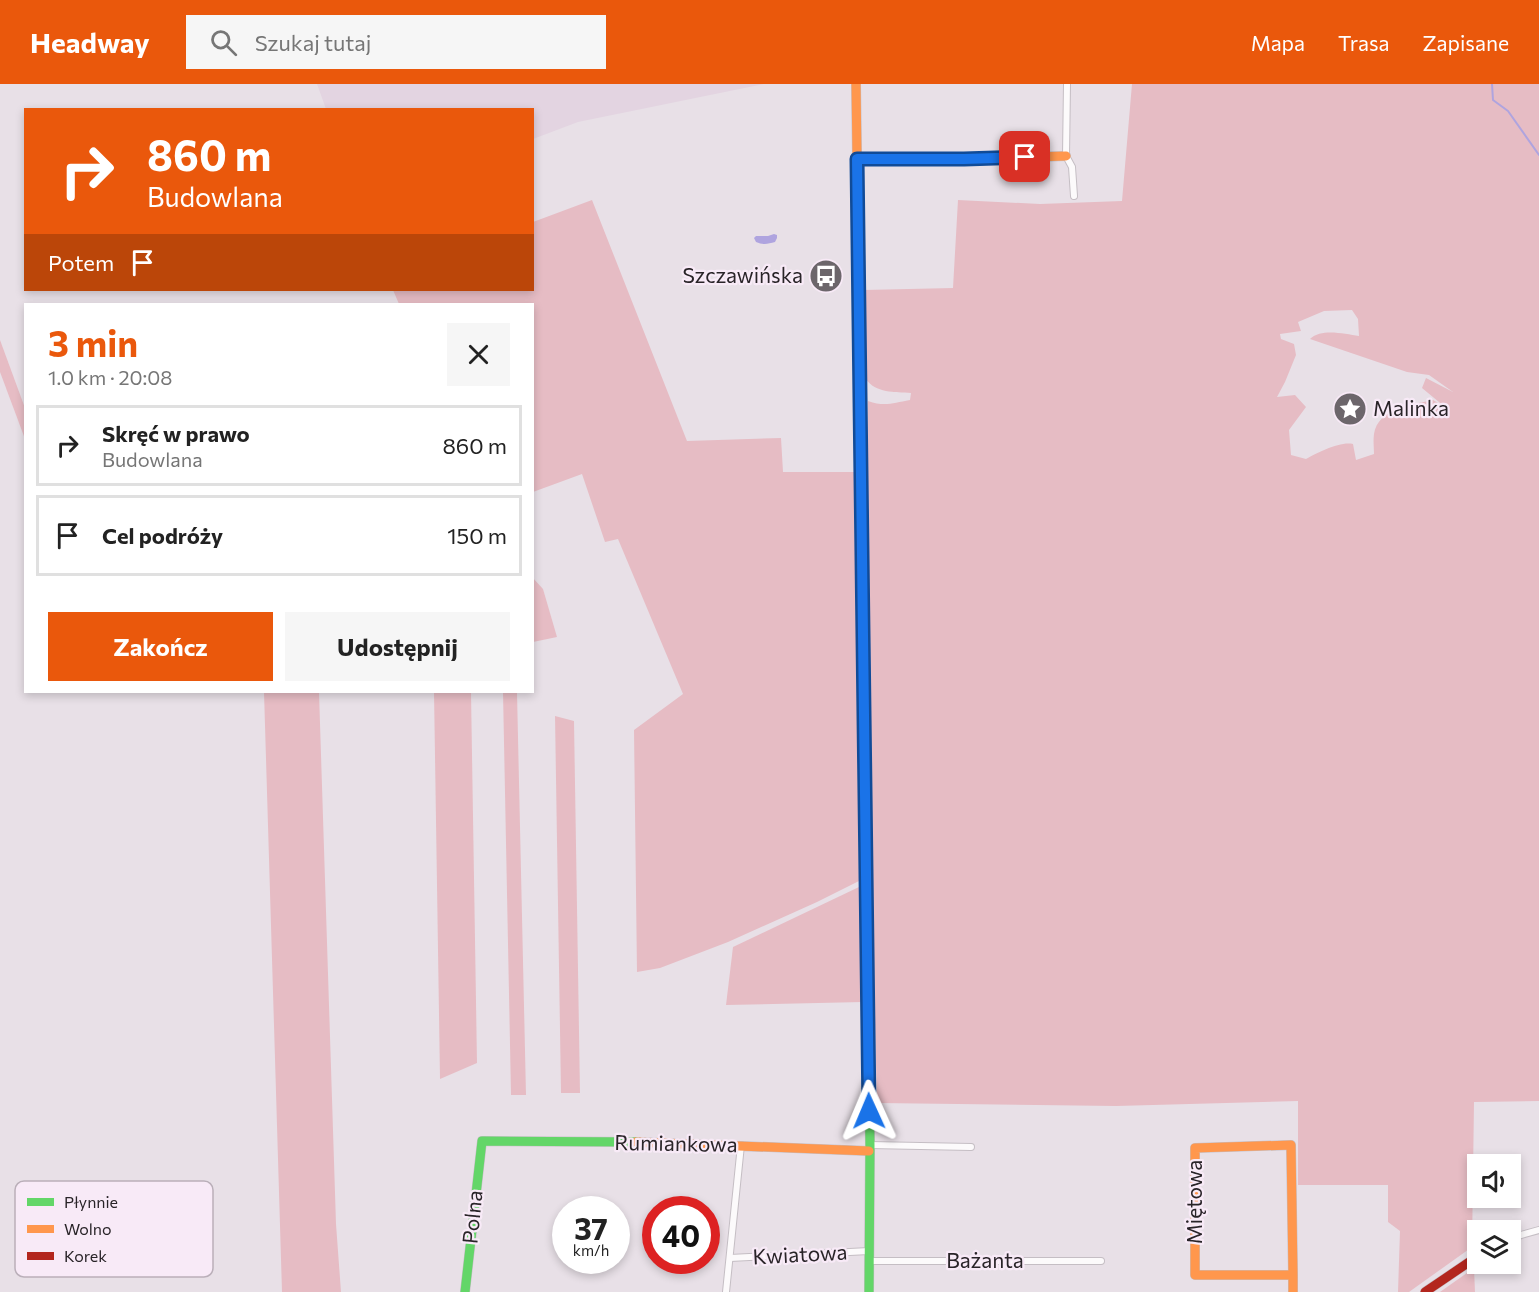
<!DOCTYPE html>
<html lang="pl">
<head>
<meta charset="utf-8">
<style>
  :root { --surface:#fff; --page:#f6f6f6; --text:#222; --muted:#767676; --line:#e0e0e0; --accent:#ea580c }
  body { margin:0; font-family:Commissioner,sans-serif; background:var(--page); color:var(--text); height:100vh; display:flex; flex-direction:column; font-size:22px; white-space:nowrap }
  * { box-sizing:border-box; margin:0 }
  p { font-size:20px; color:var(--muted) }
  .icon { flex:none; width:33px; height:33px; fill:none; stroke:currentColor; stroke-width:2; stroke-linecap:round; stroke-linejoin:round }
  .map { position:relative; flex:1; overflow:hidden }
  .sheet { position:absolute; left:24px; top:219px; width:510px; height:390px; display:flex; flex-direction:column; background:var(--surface); border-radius:0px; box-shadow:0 3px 9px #0003 }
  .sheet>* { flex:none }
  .hud { position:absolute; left:24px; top:24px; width:510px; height:183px; border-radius:0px; box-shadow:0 3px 9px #0003; background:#ea580c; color:#fff; overflow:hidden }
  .tools { position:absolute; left:1467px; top:1070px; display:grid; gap:12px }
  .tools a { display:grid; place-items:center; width:54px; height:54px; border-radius:0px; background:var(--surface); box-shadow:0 3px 9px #0003; font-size:30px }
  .speed { position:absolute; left:552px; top:1112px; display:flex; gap:12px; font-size:30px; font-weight:700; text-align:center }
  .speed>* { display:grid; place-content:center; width:78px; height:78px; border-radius:50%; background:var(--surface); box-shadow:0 3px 9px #0003; line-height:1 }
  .speed small { font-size:15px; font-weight:400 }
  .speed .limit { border:9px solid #d22; background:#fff; color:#111 }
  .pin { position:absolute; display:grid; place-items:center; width:51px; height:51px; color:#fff; margin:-26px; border-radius:12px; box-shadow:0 3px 9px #0006 }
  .me { position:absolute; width:66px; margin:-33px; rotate:359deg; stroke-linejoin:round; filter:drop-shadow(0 0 4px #0008) }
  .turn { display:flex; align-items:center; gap:21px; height:126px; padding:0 24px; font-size:27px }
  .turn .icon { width:78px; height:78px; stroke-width:2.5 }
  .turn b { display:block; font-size:42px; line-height:51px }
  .then { display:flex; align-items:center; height:57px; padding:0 24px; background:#0003; gap:12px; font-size:22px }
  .round { display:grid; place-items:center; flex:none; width:63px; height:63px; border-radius:0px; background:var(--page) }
  .summary { display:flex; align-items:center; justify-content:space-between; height:102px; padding:0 24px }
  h1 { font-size:36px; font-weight:700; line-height:45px; color:var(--accent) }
  .button { display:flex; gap:12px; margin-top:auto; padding:12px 24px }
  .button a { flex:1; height:69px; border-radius:0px; background:var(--accent); color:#fff; font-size:24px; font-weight:700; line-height:69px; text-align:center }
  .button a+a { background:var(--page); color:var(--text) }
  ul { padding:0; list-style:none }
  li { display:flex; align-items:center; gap:18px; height:81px; margin:0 12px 9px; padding:0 12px; border:3px solid var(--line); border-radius:0px }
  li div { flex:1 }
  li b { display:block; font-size:22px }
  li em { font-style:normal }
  header { display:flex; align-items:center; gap:36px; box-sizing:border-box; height:84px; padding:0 30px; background:var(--accent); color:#fff }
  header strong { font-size:28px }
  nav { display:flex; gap:33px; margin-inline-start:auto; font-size:21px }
  .search { width:420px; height:54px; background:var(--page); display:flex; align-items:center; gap:15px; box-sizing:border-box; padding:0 21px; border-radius:0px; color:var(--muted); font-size:22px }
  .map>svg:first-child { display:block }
  .built { fill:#e3d4e1 }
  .green { fill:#e6bcc4; fill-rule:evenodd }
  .water { fill:#afa4df }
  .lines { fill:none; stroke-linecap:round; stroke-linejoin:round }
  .stream { stroke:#afa4df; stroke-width:2 }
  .street-casing { stroke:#c5bec4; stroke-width:8 }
  .fast-casing { stroke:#c5bec4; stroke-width:10 }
  .slow-casing { stroke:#c5bec4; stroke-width:10 }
  .jam-casing { stroke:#c5bec4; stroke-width:10 }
  .street { stroke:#fcfafb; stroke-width:6 }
  .fast { stroke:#63d668; stroke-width:9 }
  .slow { stroke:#ff974d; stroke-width:9 }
  .jam { stroke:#b3261e; stroke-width:9 }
  .route-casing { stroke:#114b97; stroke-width:15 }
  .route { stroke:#1a73e8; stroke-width:10 }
  .labels { text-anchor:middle; stroke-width:4.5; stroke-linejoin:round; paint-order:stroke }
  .poi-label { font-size:21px; fill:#292428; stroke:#f8eaf7; text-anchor:end }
  .street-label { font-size:21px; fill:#292428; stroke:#f8eaf7 }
  .key { fill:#f8eaf7; stroke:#baafb9; stroke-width:1.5 }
  .key-label { font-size:16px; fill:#292428 }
</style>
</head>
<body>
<header>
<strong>Headway</strong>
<div class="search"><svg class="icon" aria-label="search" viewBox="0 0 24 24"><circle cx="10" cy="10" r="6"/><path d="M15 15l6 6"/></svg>Szukaj tutaj</div>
<nav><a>Mapa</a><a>Trasa</a><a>Zapisane</a></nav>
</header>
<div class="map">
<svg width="1539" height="1208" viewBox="0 0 1539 1208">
  <rect width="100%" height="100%" fill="#e8e0e7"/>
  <path class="built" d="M317,0H764L578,38L533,55L532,26L326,25Z"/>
  <g class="green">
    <path d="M1132,0H1539V1017L1474,1018L1472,1163L1409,1208H1398L1400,1147L1388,1138V1101H1298V1017L1116,1022L877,1019C871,785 865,551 868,317C885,323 893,319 910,316L911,309C895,308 875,309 866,295L864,206L953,204L958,116L1040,120L1122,117ZM1352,226L1358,235L1359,252C1344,250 1322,244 1310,255L1407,288L1429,291L1453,308L1426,294L1422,304L1445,323L1433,316C1412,321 1378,324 1374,350C1373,357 1374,364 1374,370L1356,376L1353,360C1340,357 1317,369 1306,375L1291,371L1289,346L1306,323L1295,311L1277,313L1285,298L1296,271L1294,260L1281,255L1280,250L1301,247L1298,238L1324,227Z"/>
    <path d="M592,116L687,357L781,354L783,388H854L859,797L817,818L728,858L660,884L637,888L634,646L683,610L618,455L605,458L582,390L533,408L532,220H399L393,206H532L533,138Z"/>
    <path d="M0,256L25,324V355L0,288Z"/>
    <path d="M532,493L543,505L557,553L533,558Z"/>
    <path d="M264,608H319L336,1140L341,1208H282Z"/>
    <path d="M434,608H471L477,979L440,995Z"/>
    <path d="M503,608H517L526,1011H511Z"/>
    <path d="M555,632L574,637L580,1009H561Z"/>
    <path d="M859,803L863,918L726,921L733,863Z"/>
    <path d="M1474,1184L1475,1208H1440Z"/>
  </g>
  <path class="water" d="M774,150L777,151V154L775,158C768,160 763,161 756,158L754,154L756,152H768Z"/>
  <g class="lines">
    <path class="stream" d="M1492,0L1493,16L1508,27L1539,71"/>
    <defs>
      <g id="street">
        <path d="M1067,0L1066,72L1072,83L1074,112"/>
        <path d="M870,1061L971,1063"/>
        <path d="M1510,1156L1521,1151L1539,1146"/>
        <path d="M730,1174L869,1167"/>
        <path d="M869,1177H1101"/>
        <path d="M726,1208L741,1061"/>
      </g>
      <g id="fast">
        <path d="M868,923L870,1061L869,1208"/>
        <path d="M465,1208L482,1057L636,1058"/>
      </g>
      <g id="slow">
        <path d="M856,0L863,506"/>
        <path d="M857,75H964L1066,72"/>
        <path d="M636,1058L869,1067"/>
        <path d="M1293,1191H1195V1064L1291,1061L1293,1191V1208"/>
      </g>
      <g id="jam">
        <path d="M863,506L868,923"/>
        <path d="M1425,1208L1478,1172"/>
      </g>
    </defs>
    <use href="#street" class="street-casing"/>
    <use href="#fast" class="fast-casing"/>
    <use href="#slow" class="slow-casing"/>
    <use href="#jam" class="jam-casing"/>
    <use href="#street" class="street"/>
    <use href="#fast" class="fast"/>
    <use href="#slow" class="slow"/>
    <use href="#jam" class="jam"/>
  </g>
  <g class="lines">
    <defs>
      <path id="route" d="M869,1027L857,75H964L1025,73"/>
    </defs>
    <use href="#route" class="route-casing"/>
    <use href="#route" class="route"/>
  </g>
  <defs>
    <symbol id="bus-disc" viewBox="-11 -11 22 22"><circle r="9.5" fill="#6c666b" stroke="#f8eaf7"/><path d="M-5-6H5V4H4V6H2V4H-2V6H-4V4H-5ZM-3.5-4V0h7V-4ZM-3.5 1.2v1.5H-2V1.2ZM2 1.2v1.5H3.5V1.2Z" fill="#fff"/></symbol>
    <symbol id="sight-disc" viewBox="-11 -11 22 22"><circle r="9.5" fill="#6c666b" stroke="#f8eaf7"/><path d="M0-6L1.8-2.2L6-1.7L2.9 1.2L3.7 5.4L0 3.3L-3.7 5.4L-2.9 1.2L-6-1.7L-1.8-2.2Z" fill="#fff"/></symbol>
  </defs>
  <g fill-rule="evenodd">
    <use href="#bus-disc" x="807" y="173" width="38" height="38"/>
    <use href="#sight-disc" x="1331" y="306" width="38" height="38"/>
  </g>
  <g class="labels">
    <g class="poi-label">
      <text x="803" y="199">Szczawińska</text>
      <text x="1373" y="332" text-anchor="start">Malinka</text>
    </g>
    <g class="street-label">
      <text transform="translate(676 1060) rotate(1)" y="7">Rumiankowa</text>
      <text transform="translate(1195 1118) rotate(-90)" y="7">Miętowa</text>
      <text transform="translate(473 1133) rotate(-84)" y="7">Polna</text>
      <text transform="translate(800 1171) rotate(-3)" y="7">Kwiatowa</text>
      <text x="985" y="1184">Bażanta</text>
    </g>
  </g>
  <rect x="15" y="1097" width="198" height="96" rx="9" class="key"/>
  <rect x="27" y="1114" width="27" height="8" fill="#63d668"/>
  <rect x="27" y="1141" width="27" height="8" fill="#ff974d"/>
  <rect x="27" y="1168" width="27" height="8" fill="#b3261e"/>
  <g class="key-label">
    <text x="64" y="1124">Płynnie</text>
    <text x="64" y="1151">Wolno</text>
    <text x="64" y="1178">Korek</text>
  </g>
</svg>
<div class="tools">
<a><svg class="icon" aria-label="sound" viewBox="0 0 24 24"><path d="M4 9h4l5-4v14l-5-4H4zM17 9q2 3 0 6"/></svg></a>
<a><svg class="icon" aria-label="layers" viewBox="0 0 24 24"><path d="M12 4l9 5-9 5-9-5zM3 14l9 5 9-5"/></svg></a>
</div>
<div class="speed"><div>37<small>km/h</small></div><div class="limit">40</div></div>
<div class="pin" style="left:1025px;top:73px;background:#d93025"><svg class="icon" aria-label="arrive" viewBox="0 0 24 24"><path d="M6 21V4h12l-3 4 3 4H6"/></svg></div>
<svg class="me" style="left:869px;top:1027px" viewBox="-20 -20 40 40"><path d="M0-17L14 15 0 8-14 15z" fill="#1a73e8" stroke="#fff" stroke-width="4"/></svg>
<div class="hud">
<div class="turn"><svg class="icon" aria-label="right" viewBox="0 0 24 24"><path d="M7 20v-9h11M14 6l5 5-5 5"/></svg><div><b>860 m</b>Budowlana</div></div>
<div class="then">Potem<svg class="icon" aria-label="arrive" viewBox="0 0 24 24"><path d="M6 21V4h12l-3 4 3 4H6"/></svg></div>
</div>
<section class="sheet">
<div class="summary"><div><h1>3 min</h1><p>1.0 km · 20:08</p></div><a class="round"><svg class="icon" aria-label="close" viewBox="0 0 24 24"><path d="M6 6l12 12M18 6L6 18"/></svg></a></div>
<ul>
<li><svg class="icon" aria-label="right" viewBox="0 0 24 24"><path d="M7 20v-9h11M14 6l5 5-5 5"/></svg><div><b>Skręć w prawo</b><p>Budowlana</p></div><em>860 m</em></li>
<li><svg class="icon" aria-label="arrive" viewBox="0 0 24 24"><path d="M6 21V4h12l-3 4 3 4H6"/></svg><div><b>Cel podróży</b></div><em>150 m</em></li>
</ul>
<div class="button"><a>Zakończ</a><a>Udostępnij</a></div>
</section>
</div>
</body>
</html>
